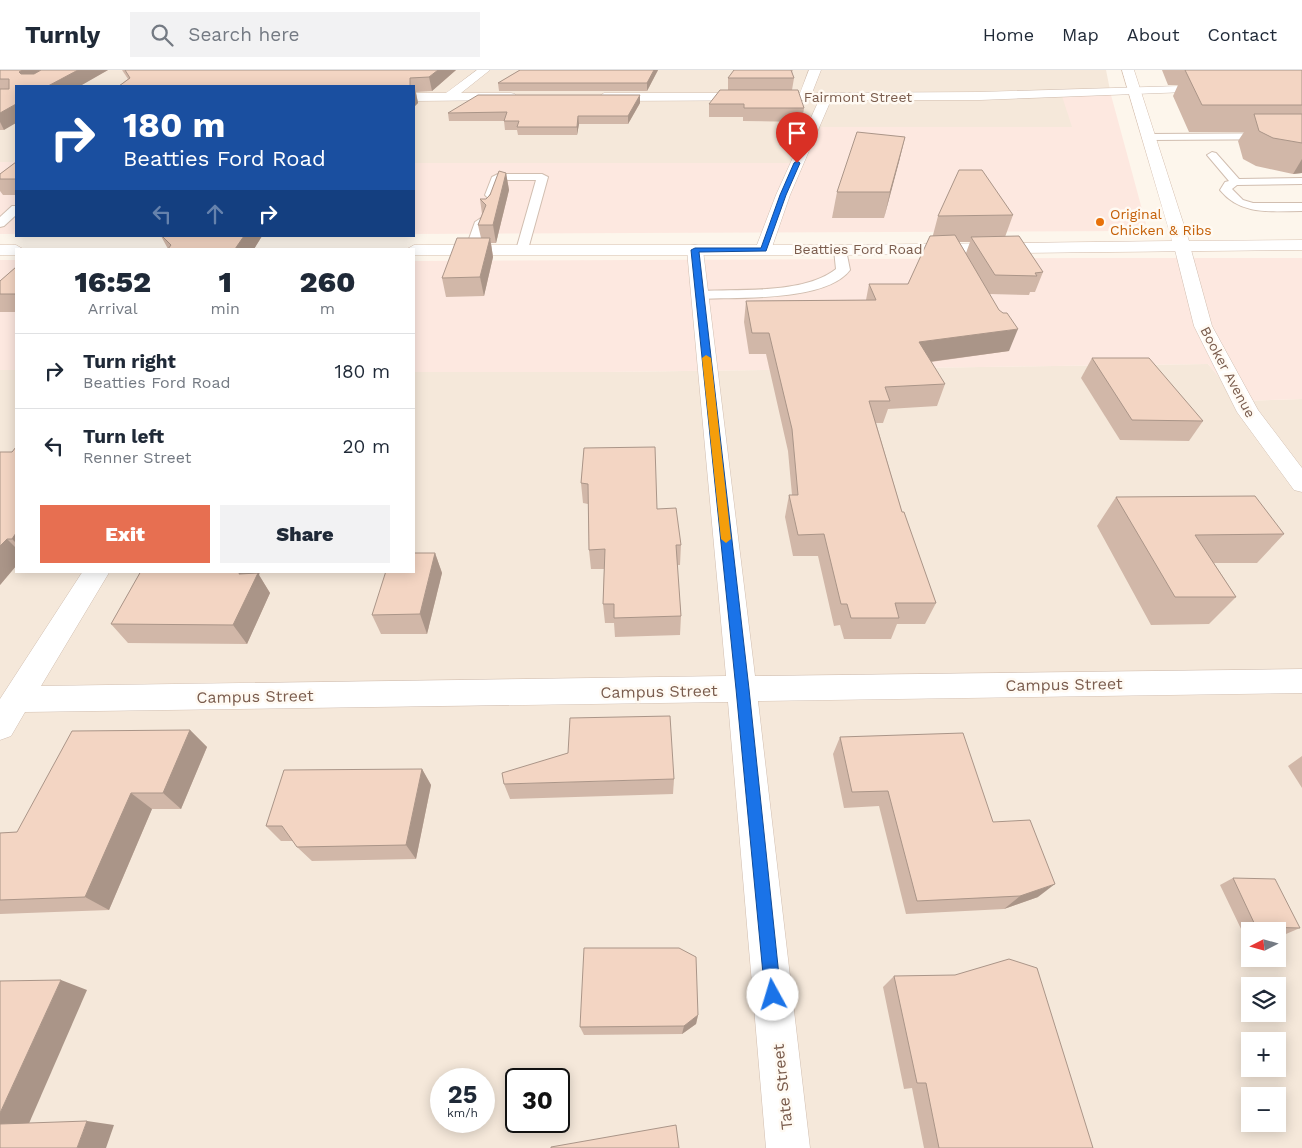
<!DOCTYPE html>
<html lang="en">
<head>
<meta charset="utf-8">
<style>
  :root { --surface:#fff; --page:#f2f2f3; --text:#1f2937; --muted:#747a83; --line:#e0e1e3; --accent:#e76f51 }
  body { margin:0; font-family:"Work Sans",sans-serif; background:var(--page); color:var(--text); height:100vh; display:flex; flex-direction:column; font-size:19px; white-space:nowrap }
  * { box-sizing:border-box; margin:0 }
  p { font-size:16px; color:var(--muted) }
  .icon { flex:none; width:28px; height:28px; fill:none; stroke:currentColor; stroke-width:2; stroke-linecap:round; stroke-linejoin:round }
  .map { position:relative; flex:1; overflow:hidden }
  .drawer { position:absolute; left:15px; top:178px; width:400px; height:325px; display:flex; flex-direction:column; background:var(--surface); border-radius:0px; box-shadow:0 2px 12px #0003 }
  .drawer>* { flex:none }
  .banner { position:absolute; left:15px; top:15px; width:400px; height:152px; border-radius:0px; box-shadow:0 2px 12px #0003; background:#1a4fa0; color:#fff; overflow:hidden }
  .needle { width:32px; rotate:264deg }
  .fabs { position:absolute; left:1241px; top:852px; display:grid; gap:10px }
  .fabs a { display:grid; place-items:center; width:45px; height:45px; border-radius:0px; background:var(--surface); box-shadow:0 2px 12px #0003; font-size:25px }
  .speed { position:absolute; left:430px; top:998px; display:flex; gap:10px; font-size:25px; font-weight:700; text-align:center }
  .speed>* { display:grid; place-content:center; width:65px; height:65px; border-radius:50%; background:var(--surface); box-shadow:0 2px 12px #0003; line-height:1 }
  .speed small { font-size:12px; font-weight:400 }
  .speed .limit { border:2px solid #111; border-radius:8px; background:#fff; color:#111 }
  .pin { position:absolute; display:grid; place-items:center; width:42px; height:42px; color:#fff; margin:-51px -21px; border-radius:50% 50% 50% 0; rotate:-45deg; box-shadow:0 0 5px #0007 }
  .pin .icon { rotate:45deg }
  .me { position:absolute; width:55px; margin:-28px; rotate:354deg; stroke-linejoin:round; filter:drop-shadow(0 0 4px #0008) }
  .turn { display:flex; align-items:center; gap:18px; height:105px; padding:0 25px; font-size:22px }
  .turn .icon { width:65px; height:65px; stroke-width:2.5 }
  .turn b { display:block; font-size:35px; line-height:42px }
  .lanes { display:flex; align-items:center; height:48px; padding:0 25px; background:#0003; justify-content:center; gap:25px; direction:ltr }
  .lanes .off { opacity:.35 }
  .eta { display:flex; justify-content:space-evenly; align-items:center; height:85px; text-align:center }
  .eta b { font-size:30px; font-weight:800; line-height:35px }
  .primary-button { display:flex; gap:10px; margin-top:auto; padding:10px 25px }
  .primary-button a { flex:1; height:58px; border-radius:0px; background:var(--accent); color:#fff; font-size:20px; font-weight:800; line-height:58px; text-align:center }
  .primary-button a+a { background:var(--page); color:var(--text) }
  ul { padding:0; list-style:none }
  li { display:flex; align-items:center; gap:15px; height:75px; padding:0 25px; border-top:1px solid var(--line) }
  li div { flex:1 }
  li b { display:block; font-size:19px }
  li em { font-style:normal }
  header { display:flex; align-items:center; gap:30px; box-sizing:border-box; height:70px; padding:0 25px; background:var(--surface); border-bottom:1px solid var(--line) }
  header strong { font-size:24px }
  nav { display:flex; gap:28px; margin-inline-start:auto; font-size:18px }
  .search { width:350px; height:45px; background:var(--page); display:flex; align-items:center; gap:12px; box-sizing:border-box; padding:0 18px; border-radius:0px; color:var(--muted); font-size:19px }
  .map>svg:first-child { display:block }
  .residential { fill:#f5e8da; fill-rule:evenodd }
  .commercial { fill:#fde8e0 }
  .lines { fill:none; stroke-linecap:round; stroke-linejoin:round }
  .lane-casing { stroke:#d1beb0; stroke-width:2 }
  .street-casing { stroke:#d1beb0; stroke-width:1 }
  .secondary-casing { stroke:#d6c0b0; stroke-width:1 }
  .lane { fill:#fff; fill-rule:evenodd }
  .street { fill:#fff; fill-rule:evenodd }
  .secondary { fill:#fff; fill-rule:evenodd }
  .wall { fill:#d1b7a8; fill-rule:evenodd }
  .shaded-wall { fill:#aa9588 }
  .building { fill:#f3d5c3; stroke:#aa9588 }
  .route { fill:#1a73e8; stroke:#114b97 }
  .slow { fill:#f59e0b }
  .food-dot { fill:#e8710a; stroke:#fffaf3; stroke-width:2 }
  .labels { text-anchor:middle; stroke-width:5; stroke-linejoin:round; paint-order:stroke }
  .far-street-label { font-size:14px; fill:#7a5c4d; stroke:#fffaf3 }
  .far-food-label { font-size:14px; fill:#c56008; stroke:#fffaf3; text-anchor:start }
  .street-label { font-size:16px; fill:#7a5c4d; stroke:#fffaf3 }
</style>
</head>
<body>
<header>
<strong>Turnly</strong>
<div class="search"><svg class="icon" aria-label="search" viewBox="0 0 24 24"><circle cx="10" cy="10" r="6"/><path d="M15 15l6 6"/></svg>Search here</div>
<nav><a>Home</a><a>Map</a><a>About</a><a>Contact</a></nav>
</header>
<div class="map">
<svg width="1302" height="1078" viewBox="0 0 1302 1078">
  <rect width="100%" height="100%" fill="#fdf6ec"/>
  <g class="residential">
    <path d="M0,0H1106L1111,25L1072,57H821L804,93H414V16H16V92H0Z"/>
    <path d="M1208,294L1239,331L1302,329V1078H0V300H16V501H414V302H606ZM1250,861H1278V889H1250ZM1250,916H1278V944H1250ZM1250,971H1278V999H1250ZM441,1009H484V1051H441ZM516,1009H559V1051H516ZM1250,1026H1278V1054H1250Z"/>
  </g>
  <g class="commercial">
    <path d="M1111,25L1146,154L1132,161L414,164V93H804L821,57H1072L1062,26Z"/>
    <rect x="0" y="92" width="16" height="72"/>
    <path d="M1084,188H1302V329L1239,331L1208,294L606,302H414V191Z"/>
    <rect x="0" y="190" width="16" height="110"/>
  </g>
  <g class="lines">
    <defs>
      <g id="lane">
        <path d="M1302,63V69L1150,70L1145,67L1150,64Z"/>
        <path d="M1212,82L1216,83L1239,109L1302,108V114L1237,115L1232,119L1243,130L1253,133H1302V141C1272,141 1241,146 1220,120L1225,112L1229,111L1207,85Z"/>
        <path d="M498,104H542L548,107L527,183L522,184L516,180L536,110H502L495,127H487L485,125L492,107Z"/>
        <path d="M12,136H16V145L4,156L0,157V147Z"/>
        <path d="M481,148L487,152L477,180L471,184L466,183L465,180L475,152Z"/>
        <path d="M840,176L846,180L850,200C826,232 738,227 700,229L693,225L700,221C740,219 805,224 836,199L834,180Z"/>
      </g>
      <g id="street">
        <path d="M477,0H490L461,23H511L515,24L517,27L515,30L414,31V23H446Z"/>
        <path d="M809,0H821L812,23L980,22L1213,15L1219,18L1213,21L980,30H831L790,125L771,180L769,184H757L755,180L776,125L819,30L604,31L598,27L604,23H800Z"/>
        <path d="M1182,171L1188,173L1190,176L1212,256L1258,340L1302,398V422L1294,420L1237,342L1194,256L1174,176L1176,173Z"/>
        <path d="M695,175L701,176L703,180L755,606L1302,599V623L758,631L810,1078H766L728,632L25,642L11,666L0,670V629L83,501H110L41,616L726,606L687,180L689,176Z"/>
      </g>
      <g id="secondary">
        <path d="M1122,0H1134L1189,171L1302,170V180L840,185H414V179H407L414,175H840L1172,171Z"/>
        <path d="M0,175H16L23,179H16V185H0Z"/>
      </g>
    </defs>
    <use href="#lane" class="lane-casing"/>
    <use href="#street" class="street-casing"/>
    <use href="#secondary" class="secondary-casing"/>
    <use href="#lane" class="lane"/>
    <use href="#street" class="street"/>
    <use href="#secondary" class="secondary"/>
  </g>
  <g class="wall">
    <path d="M0,0H108L80,16H16L4,60H0Z"/>
    <path d="M122,0H456L432,21L416,22L418,33L414,37V16H119L128,9Z"/>
    <path d="M520,0H658L647,21H499L498,13Z"/>
    <path d="M793,0L792,2L794,8L792,20L804,38L802,52L743,51V47H709V34L728,20V8Z"/>
    <path d="M1162,0H1302V103L1293,104L1256,96L1243,89L1238,71L1244,62H1189L1173,26L1178,15H1168Z"/>
    <path d="M640,33L628,54H579L577,65H518L517,60H505L504,51H449L448,43Z"/>
    <path d="M905,67L884,148H832L837,122Z"/>
    <path d="M16,92V125H3L0,121V104Z"/>
    <path d="M506,103L509,120L496,173H491L493,187L484,226L446,227L442,208L481,168L478,155L482,144L480,129H486Z"/>
    <path d="M1013,145L1005,167L1043,202L1035,222H1030L1029,225L990,224L1009,281L931,292L945,314L937,336L888,339L883,353H876L902,442L936,533L925,554H897L891,569H844L840,555L834,556L818,486H793L785,447L789,425H792L788,381L766,284H749L744,252L746,231L866,230L869,214H908L933,165L938,146ZM959,172H970L966,183Z"/>
    <path d="M161,166H262L254,179H168Z"/>
    <path d="M16,197V242H0V211Z"/>
    <path d="M1092,288L1203,351L1189,371L1120,370L1081,308Z"/>
    <path d="M16,377V496L0,515L12,382Z"/>
    <path d="M584,378L657,439L681,475L680,495H677L681,546L680,565L615,567L614,553H605L603,534L604,499H591L589,480L588,434L583,433L581,413Z"/>
    <path d="M1116,427L1284,464L1257,493H1214L1236,527L1209,554L1151,555L1097,456Z"/>
    <path d="M435,483L442,503L427,564H381L372,545Z"/>
    <path d="M141,501H260L259,505L270,523L247,574L128,573L111,554Z"/>
    <path d="M190,660L207,677L181,739H152L109,840L0,844V763L17,762Z"/>
    <path d="M840,667L993,752L1038,827L1004,839L906,844L879,736L844,738L833,684Z"/>
    <path d="M1302,686V718L1288,696Z"/>
    <path d="M422,699L431,715L416,789L312,791L297,777L293,771H281L266,756Z"/>
    <path d="M674,709L673,724L510,729L504,714Z"/>
    <path d="M1233,808L1300,858L1286,864H1278V861H1250V863H1243L1220,815Z"/>
    <path d="M894,906L1093,1078H924L912,1018L904,1019L883,917Z"/>
    <path d="M698,945L696,954L682,964L584,965L580,957Z"/>
  </g>
  <g class="shaded-wall">
    <path d="M22,0H49L27,16L19,2Z"/>
    <path d="M78,0H108L80,16H48Z"/>
    <path d="M438,0H456L432,21L429,7Z"/>
    <path d="M654,0H658L647,21V13Z"/>
    <path d="M415,19L418,33L414,37V20Z"/>
    <path d="M640,25V33L628,54V46Z"/>
    <path d="M16,34V53L4,60L0,52V43Z"/>
    <path d="M578,46L579,54L577,65V57Z"/>
    <path d="M905,67L899,92L884,148L890,122Z"/>
    <path d="M1302,89V103L1293,104Z"/>
    <path d="M506,103L509,120L496,173L493,155Z"/>
    <path d="M244,166H262L254,179H235Z"/>
    <path d="M490,168L493,187L484,226L480,207Z"/>
    <path d="M1018,259L1009,281L913,294L919,272Z"/>
    <path d="M16,463V473L12,469Z"/>
    <path d="M7,469L16,478V496L0,515V476Z"/>
    <path d="M435,483L442,503L427,564L420,544Z"/>
    <path d="M240,501H260L259,505L270,523L247,574L233,555L239,504Z"/>
    <path d="M190,660L207,677L181,739L163,723Z"/>
    <path d="M422,699L431,715L416,789L406,775Z"/>
    <path d="M131,723L152,739L109,840L85,827Z"/>
    <path d="M1055,814L1038,827L1004,839L1020,826Z"/>
    <path d="M61,910L87,920L27,1058L0,1055V1043Z"/>
    <path d="M698,945L696,954L682,964L684,956Z"/>
    <path d="M87,1051L114,1055L106,1078H77Z"/>
  </g>
  <g class="building">
    <path d="M0,0H22L19,2L21,4H34L41,0H78L48,16H16V34L0,43V19H9V9H0Z"/>
    <path d="M125,0H438L429,7L410,8V16H119L130,8Z"/>
    <path d="M520,0H654L647,13H498Z"/>
    <path d="M734,0H791L794,8H728Z"/>
    <path d="M1185,0H1302V35H1202Z"/>
    <path d="M720,20H798L804,38H744V34H709Z"/>
    <path d="M478,25H640L628,46H578L577,57H517L519,51H504L507,42L448,43Z"/>
    <path d="M1254,44H1302V73L1273,68L1259,61Z"/>
    <path d="M857,62L905,67L890,122H837Z"/>
    <path d="M16,92V109H0V104Z"/>
    <path d="M959,100H982L1013,145L938,146Z"/>
    <path d="M499,101L506,103L493,155H478L486,135L480,129H486L490,125Z"/>
    <path d="M955,165L999,240L1003,243H1007L1018,259L919,272L945,314L885,317L890,331H869L902,442H904L936,533H895L899,548H851L847,534H841L824,464L798,465L789,425H798L792,359L769,263H752L746,231L876,230L869,214H908L930,166Z"/>
    <path d="M162,166H244L235,179H168L171,175Z"/>
    <path d="M1019,166L1043,202L1035,203L1037,206L995,205L971,167Z"/>
    <path d="M457,168H490L480,207L442,208Z"/>
    <path d="M16,197V224H0V211Z"/>
    <path d="M1092,288H1149L1203,351L1132,350Z"/>
    <path d="M16,377V463L12,469H7L0,476V382H12Z"/>
    <path d="M655,377L657,439L676,438L681,475H676L681,546L614,548V534H603L605,479L589,480L588,414L581,413L584,378Z"/>
    <path d="M1255,426L1284,464L1195,465L1236,527H1175L1116,427Z"/>
    <path d="M414,483H435L420,544L372,545L386,501H414Z"/>
    <path d="M141,501H240L239,504L258,503L233,555L111,554Z"/>
    <path d="M670,646L674,709L504,714L502,703L568,683L570,648Z"/>
    <path d="M190,660L163,723H131L85,827L0,830V763L17,762L72,661Z"/>
    <path d="M963,663L993,752L1030,750L1055,814L1020,826L917,831L888,721L852,722L840,667Z"/>
    <path d="M422,699L406,775L297,777L282,756H266L284,700Z"/>
    <path d="M1233,808L1275,809L1300,858L1256,857Z"/>
    <path d="M584,878H679L696,887L698,945L684,956L580,957Z"/>
    <path d="M1009,889L1037,898L1093,1078H939L926,1013H917L894,906L955,905Z"/>
    <path d="M61,910L0,1043V911Z"/>
    <path d="M87,1051L77,1078H0V1054Z"/>
    <path d="M676,1055L679,1078H551V1077Z"/>
  </g>
  <path class="route" d="M797,91L800,93L786,125L766,181L699,182L749,619L781,925L779,931L773,933L767,931L765,925L736,619L691,180L695,178H761L780,125L794,93Z"/>
  <path class="slow" d="M706,285L711,288L731,469L726,473L721,469L702,288Z"/>
  <circle class="food-dot" cx="1100" cy="152" r="5"/>
  <g class="labels">
    <g class="far-street-label">
      <text x="858" y="32">Fairmont Street</text>
      <text x="858" y="184">Beatties Ford Road</text>
      <text transform="translate(1228 302) rotate(62)" y="5">Booker Avenue</text>
    </g>
    <g class="far-food-label">
      <text x="1110" y="149">Original<tspan x="1110" dy="16">Chicken &amp; Ribs</tspan></text>
    </g>
    <g class="street-label">
      <text transform="translate(1064 614) rotate(-1)" y="6">Campus Street</text>
      <text transform="translate(659 621) rotate(-1)" y="6">Campus Street</text>
      <text transform="translate(255 626) rotate(-1)" y="6">Campus Street</text>
      <text transform="translate(782 1017) rotate(-96)" y="6">Tate Street</text>
    </g>
  </g>
</svg>
<div class="fabs">
<a><svg class="needle" viewBox="-14 -14 28 28"><path d="M0-13l5 13h-10z" fill="#e53935"/><path d="M0 13l5-13h-10z" fill="#747a83"/></svg></a>
<a><svg class="icon" aria-label="layers" viewBox="0 0 24 24"><path d="M12 4l9 5-9 5-9-5zM3 14l9 5 9-5"/></svg></a>
<a>+</a>
<a>−</a>
</div>
<div class="speed"><div>25<small>km/h</small></div><div class="limit">30</div></div>
<div class="pin" style="left:797px;top:93px;background:#d93025"><svg class="icon" aria-label="arrive" viewBox="0 0 24 24"><path d="M6 21V4h12l-3 4 3 4H6"/></svg></div>
<svg class="me" style="left:773px;top:925px" viewBox="-20 -20 40 40"><circle r="19" fill="#fff"/><path d="M0-13L10 11 0 6-10 11z" fill="#1a73e8"/></svg>
<div class="banner">
<div class="turn"><svg class="icon" aria-label="right" viewBox="0 0 24 24"><path d="M7 20v-9h11M14 6l5 5-5 5"/></svg><div><b>180 m</b>Beatties Ford Road</div></div>
<div class="lanes"><svg class="icon off" aria-label="left" viewBox="0 0 24 24"><path d="M17 20v-9H6M10 6l-5 5 5 5"/></svg><svg class="icon off" aria-label="ahead" viewBox="0 0 24 24"><path d="M12 20V5M6 11l6-6 6 6"/></svg><svg class="icon" aria-label="right" viewBox="0 0 24 24"><path d="M7 20v-9h11M14 6l5 5-5 5"/></svg></div>
</div>
<section class="drawer">
<div class="eta">
<div><b>16:52</b><p>Arrival</p></div>
<div><b>1</b><p>min</p></div>
<div><b>260</b><p>m</p></div>
</div>
<ul>
<li><svg class="icon" aria-label="right" viewBox="0 0 24 24"><path d="M7 20v-9h11M14 6l5 5-5 5"/></svg><div><b>Turn right</b><p>Beatties Ford Road</p></div><em>180 m</em></li>
<li><svg class="icon" aria-label="left" viewBox="0 0 24 24"><path d="M17 20v-9H6M10 6l-5 5 5 5"/></svg><div><b>Turn left</b><p>Renner Street</p></div><em>20 m</em></li>
</ul>
<div class="primary-button"><a>Exit</a><a>Share</a></div>
</section>
</div>
</body>
</html>
